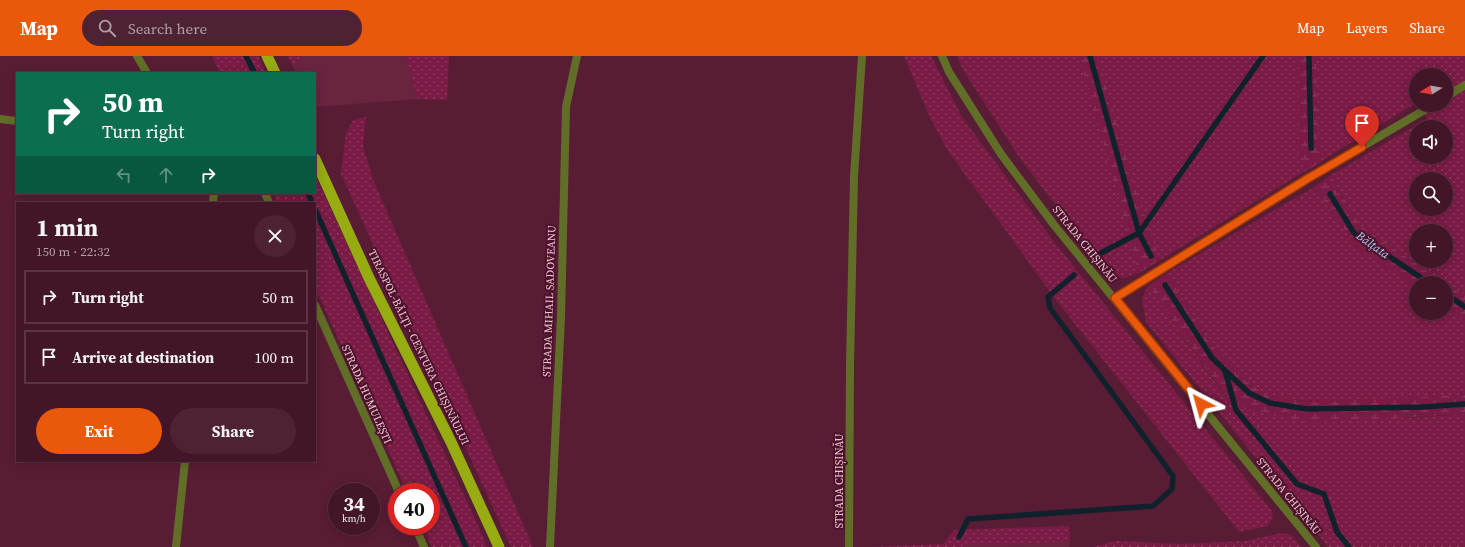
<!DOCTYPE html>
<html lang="en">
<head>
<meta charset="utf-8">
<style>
  :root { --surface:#431528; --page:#4d2234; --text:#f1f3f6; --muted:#af9fa8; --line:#5b3445; --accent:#ea580c }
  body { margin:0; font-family:"Source Serif 4",serif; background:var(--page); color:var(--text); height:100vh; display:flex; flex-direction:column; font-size:15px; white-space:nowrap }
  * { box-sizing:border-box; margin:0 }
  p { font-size:13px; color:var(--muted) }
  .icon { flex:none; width:22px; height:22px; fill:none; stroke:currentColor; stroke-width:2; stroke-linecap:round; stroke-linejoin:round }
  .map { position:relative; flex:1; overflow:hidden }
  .details { position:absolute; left:16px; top:146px; width:300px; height:260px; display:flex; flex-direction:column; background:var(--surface); border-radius:0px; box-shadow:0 2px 10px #0003,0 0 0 1px var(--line) }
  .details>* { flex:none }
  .hud { position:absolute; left:16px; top:16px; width:300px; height:122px; border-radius:0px; box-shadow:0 2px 10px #0003,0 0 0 1px var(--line); background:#0b6e4f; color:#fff; overflow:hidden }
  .needle { width:26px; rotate:259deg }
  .tools { position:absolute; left:1409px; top:12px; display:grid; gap:8px }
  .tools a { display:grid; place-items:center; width:44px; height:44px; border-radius:50%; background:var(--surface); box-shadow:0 2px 10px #0003,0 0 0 1px var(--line); font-size:20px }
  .speed { position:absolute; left:328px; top:427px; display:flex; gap:8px; font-size:20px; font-weight:700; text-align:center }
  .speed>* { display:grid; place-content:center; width:52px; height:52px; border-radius:50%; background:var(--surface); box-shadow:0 2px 10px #0003,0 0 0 1px var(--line); line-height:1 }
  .speed small { font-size:10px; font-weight:400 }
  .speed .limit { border:6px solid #d22; background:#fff; color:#111 }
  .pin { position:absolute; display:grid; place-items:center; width:34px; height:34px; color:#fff; margin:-41px -17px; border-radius:50% 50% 50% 0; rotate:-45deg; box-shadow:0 0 4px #0007 }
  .pin .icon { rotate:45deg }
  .me { position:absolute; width:44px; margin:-22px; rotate:321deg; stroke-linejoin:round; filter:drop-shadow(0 0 3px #0008) }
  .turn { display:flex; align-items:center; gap:14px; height:84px; padding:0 20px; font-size:18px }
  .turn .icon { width:52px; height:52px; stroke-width:2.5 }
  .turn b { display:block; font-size:28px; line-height:34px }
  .lanes { display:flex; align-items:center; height:38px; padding:0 20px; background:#0003; justify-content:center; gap:20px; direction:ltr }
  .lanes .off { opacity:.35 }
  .round { display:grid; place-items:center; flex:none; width:42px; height:42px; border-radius:21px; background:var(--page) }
  .overview { display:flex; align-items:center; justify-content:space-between; height:68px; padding:0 20px }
  h1 { font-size:24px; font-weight:700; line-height:30px }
  .button { display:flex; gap:8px; margin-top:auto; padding:8px 20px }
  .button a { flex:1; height:46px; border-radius:24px; background:var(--accent); color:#fff; font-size:16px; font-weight:700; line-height:46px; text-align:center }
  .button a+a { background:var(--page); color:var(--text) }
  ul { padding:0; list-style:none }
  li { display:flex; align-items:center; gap:12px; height:54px; margin:0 8px 6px; padding:0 12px; border:2px solid var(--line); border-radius:0px }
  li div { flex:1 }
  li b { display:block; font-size:15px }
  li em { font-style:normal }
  header { display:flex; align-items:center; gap:24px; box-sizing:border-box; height:56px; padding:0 20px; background:var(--accent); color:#fff }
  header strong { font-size:19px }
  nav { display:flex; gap:22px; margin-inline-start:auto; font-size:14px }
  .search { width:280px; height:36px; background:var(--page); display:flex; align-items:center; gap:10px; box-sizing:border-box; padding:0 14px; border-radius:22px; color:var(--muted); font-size:15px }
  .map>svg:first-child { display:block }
  .built { fill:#692440 }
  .grass { fill:url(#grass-dots); fill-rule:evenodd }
  .wetland { fill:url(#wetland-marsh) }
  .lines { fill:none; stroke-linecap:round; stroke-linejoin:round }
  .stream { stroke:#11212c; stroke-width:5.5 }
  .minor { stroke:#616e27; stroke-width:8 }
  .tertiary { stroke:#616e27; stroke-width:8 }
  .trunk { stroke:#96ac11; stroke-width:11 }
  .route-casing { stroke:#983908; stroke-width:10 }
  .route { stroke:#ea580c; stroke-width:7 }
  .labels { text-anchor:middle; stroke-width:4; stroke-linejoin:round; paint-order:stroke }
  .street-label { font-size:11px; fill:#eec7d3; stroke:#4d112b }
  .water-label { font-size:12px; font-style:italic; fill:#9fd3f7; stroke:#4d112b }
</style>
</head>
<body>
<header>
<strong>Map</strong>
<div class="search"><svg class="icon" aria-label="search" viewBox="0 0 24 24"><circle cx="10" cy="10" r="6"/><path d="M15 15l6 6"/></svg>Search here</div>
<nav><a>Map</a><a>Layers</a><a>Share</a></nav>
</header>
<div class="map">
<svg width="1465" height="491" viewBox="0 0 1465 491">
  <defs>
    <pattern id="grass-dots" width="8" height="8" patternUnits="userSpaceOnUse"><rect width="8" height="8" fill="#7a1b45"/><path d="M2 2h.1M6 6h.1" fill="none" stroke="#8d3b5f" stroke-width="1.8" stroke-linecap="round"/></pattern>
    <pattern id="wetland-marsh" width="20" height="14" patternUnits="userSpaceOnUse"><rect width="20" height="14" fill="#7a1b45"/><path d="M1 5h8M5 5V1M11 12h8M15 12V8" fill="none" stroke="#8d3b5f"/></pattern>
  </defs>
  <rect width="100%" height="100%" fill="#591c35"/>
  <g class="built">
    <path d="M288,0H405L418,43L315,51V17H296Z"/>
    <path d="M1070,485L1069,491H962V489H1008Z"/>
  </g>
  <g class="grass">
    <path d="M212,0H258L266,16L220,17Z"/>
    <path d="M288,0H298L300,4L292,8Z"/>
    <path d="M405,0H449L447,44L418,43Z"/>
    <path d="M904,0H931L962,61L1054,186L1272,455L1273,462L1267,470L1239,476L1056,244L948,95L931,64Z"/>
    <path d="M957,0H1465V240L1359,169L1331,119L1427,63L1419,49H1446V19H1416V47L1139,217L1124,222L1109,219L1019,101L963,14ZM1416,71H1446V101H1416ZM1416,123H1446V153H1416ZM1416,175H1446V205H1416Z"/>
    <path d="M366,61L363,91L374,126L533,491H511L341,118L346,77L353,64Z"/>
    <path d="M315,119L475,463L487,491H432L422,470H431V436H407L315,231V147H277L273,137H315Z"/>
    <path d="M1314,131L1358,193L1416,231V257H1446V251L1465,264V339L1311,346L1266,339L1239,319L1209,286L1167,217Z"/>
    <path d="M1148,230L1224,339L1243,353L1413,362L1465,358V491H1328L1146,266L1142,243Z"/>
    <path d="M1069,470L1070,485L1008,489H963L962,491H871L943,488L954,474Z"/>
    <path d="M1281,477L1291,479L1301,491H1093L1115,485L1179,488L1246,485Z"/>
  </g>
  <g class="wetland">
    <path d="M1079,0H1098L1136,135L1160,204L1139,217Z"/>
    <path d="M1297,0H1317L1318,85L1324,104L1305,116L1298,97Z"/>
    <path d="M1331,119L1359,169L1445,227H1416V231L1358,193L1314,131Z"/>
    <path d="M1167,217L1209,286L1239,319L1266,339L1311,346L1465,339V358L1310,367L1243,353L1225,339L1148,230Z"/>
    <path d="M1446,228L1465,240V264L1446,251Z"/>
  </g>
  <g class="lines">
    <g class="stream">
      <path d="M246,0L254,16"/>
      <path d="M1090,0L1139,177L1151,200"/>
      <path d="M1309,0L1311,92"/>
      <path d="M308,137L312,147"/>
      <path d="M1330,138L1354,177L1429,227"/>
      <path d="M315,153L466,491"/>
      <path d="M1101,197L1139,177L1263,0"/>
      <path d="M1165,229L1212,302L1249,337L1270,347L1307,353L1423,351L1465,348"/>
      <path d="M1446,238L1465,251"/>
      <path d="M1225,315L1236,354L1297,428L1324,438L1337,476L1349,491"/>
      <path d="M959,481L968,463L1153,450L1172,433L1173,420L1050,252L1048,241L1074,219"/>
    </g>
    <g class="minor">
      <path d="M137,0L147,17"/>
      <path d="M1446,41L1465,29"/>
      <path d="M0,63L17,65"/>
      <path d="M265,137L269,147"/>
      <path d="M213,147L214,137"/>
      <path d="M1115,242L1307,123L1433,49"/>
      <path d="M315,249L399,436"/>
      <path d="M415,470L424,491"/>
      <path d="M176,491L185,405"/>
      <path d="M550,491L561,261L566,51L577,0"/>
      <path d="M849,491L850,309L854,120L862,0"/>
    </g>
    <path class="tertiary" d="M942,0L949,16L1001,98L1054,169L1316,491"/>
    <g class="trunk">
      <path d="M267,0L275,17"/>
      <path d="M315,103L369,222L451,386L499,491"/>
    </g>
  </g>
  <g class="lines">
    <defs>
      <path id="route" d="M1201,348L1115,242L1307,123L1362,91"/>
    </defs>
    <use href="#route" class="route-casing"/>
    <use href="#route" class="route"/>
  </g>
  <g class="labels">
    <g class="street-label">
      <text transform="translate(1085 188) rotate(51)" y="4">STRADA CHIȘINĂU</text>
      <text transform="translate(549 245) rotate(-88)" y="4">STRADA MIHAIL SADOVEANU</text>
      <text transform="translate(419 291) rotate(64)" y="4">TIRASPOL-BĂLŢI - CENTURA CHIȘINĂULUI</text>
      <text transform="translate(367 338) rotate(66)" y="4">STRADA HUMULEȘTI</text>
      <text transform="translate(839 425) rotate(-90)" y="4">STRADA CHIȘINĂU</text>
      <text transform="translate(1289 440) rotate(51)" y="4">STRADA CHIȘINĂU</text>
    </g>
    <g class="water-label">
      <text transform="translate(1373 189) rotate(35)" y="4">Bălţata</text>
    </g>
  </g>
</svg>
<div class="tools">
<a><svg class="needle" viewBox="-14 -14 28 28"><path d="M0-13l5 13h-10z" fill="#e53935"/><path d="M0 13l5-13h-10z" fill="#af9fa8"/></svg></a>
<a><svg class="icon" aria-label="sound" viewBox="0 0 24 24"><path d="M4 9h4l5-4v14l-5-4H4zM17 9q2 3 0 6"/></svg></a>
<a><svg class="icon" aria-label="search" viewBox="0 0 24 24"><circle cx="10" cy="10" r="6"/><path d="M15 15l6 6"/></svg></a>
<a>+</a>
<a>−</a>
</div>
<div class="speed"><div>34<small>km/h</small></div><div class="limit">40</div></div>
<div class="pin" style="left:1362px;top:91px;background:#d93025"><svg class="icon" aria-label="arrive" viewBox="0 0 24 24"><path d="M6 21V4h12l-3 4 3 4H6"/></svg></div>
<svg class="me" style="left:1201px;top:348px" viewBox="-20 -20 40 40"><path d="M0-17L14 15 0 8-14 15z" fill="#ea580c" stroke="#fff" stroke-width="4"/></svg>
<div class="hud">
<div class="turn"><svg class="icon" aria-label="right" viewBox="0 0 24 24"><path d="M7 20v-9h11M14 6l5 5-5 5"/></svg><div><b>50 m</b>Turn right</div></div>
<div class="lanes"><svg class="icon off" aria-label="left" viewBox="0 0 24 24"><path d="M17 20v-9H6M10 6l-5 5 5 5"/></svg><svg class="icon off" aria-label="ahead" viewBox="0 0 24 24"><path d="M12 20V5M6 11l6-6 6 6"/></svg><svg class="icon" aria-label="right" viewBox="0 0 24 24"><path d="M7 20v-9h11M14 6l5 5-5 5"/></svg></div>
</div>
<section class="details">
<div class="overview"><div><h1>1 min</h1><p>150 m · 22:32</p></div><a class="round"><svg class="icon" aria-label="close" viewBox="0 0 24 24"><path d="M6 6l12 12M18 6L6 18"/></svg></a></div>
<ul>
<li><svg class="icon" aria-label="right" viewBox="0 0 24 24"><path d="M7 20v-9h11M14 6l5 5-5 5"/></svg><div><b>Turn right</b></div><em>50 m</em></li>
<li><svg class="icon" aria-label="arrive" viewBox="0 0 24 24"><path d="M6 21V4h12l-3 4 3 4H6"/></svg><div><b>Arrive at destination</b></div><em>100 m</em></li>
</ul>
<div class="button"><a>Exit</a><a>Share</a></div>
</section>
</div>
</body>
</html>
